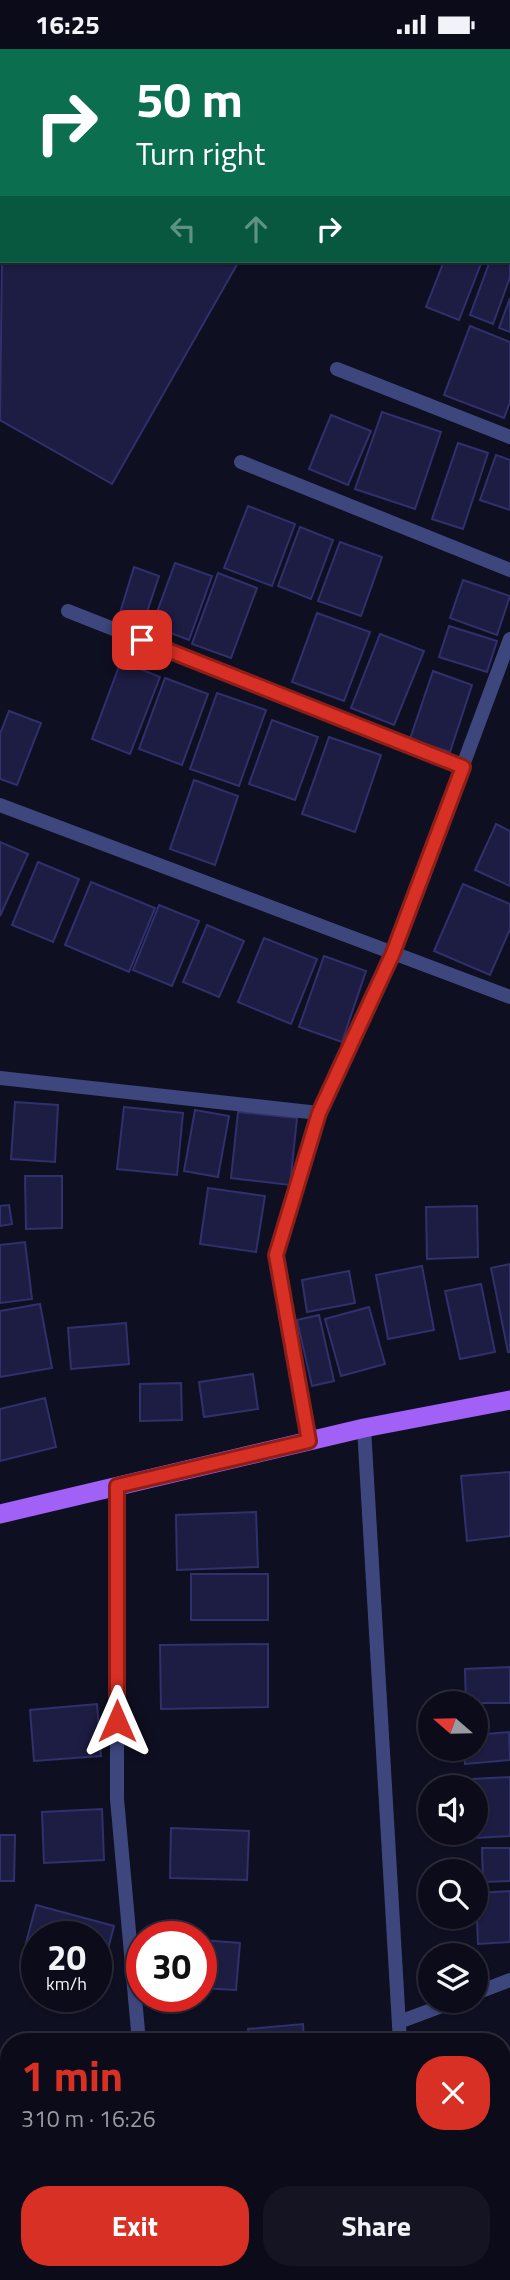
<!DOCTYPE html>
<html lang="en">
<head>
<meta charset="utf-8">
<style>
  :root { --surface:#0b0b1a; --page:#141423; --text:#f1f3f6; --muted:#9a9ba2; --line:#2b2b39; --accent:#d93025 }
  body { margin:0; font-family:"Titillium Web",sans-serif; background:var(--page); color:var(--text); height:100vh; display:flex; flex-direction:column; font-size:26px; white-space:nowrap }
  * { box-sizing:border-box; margin:0 }
  p { font-size:23px; color:var(--muted) }
  .icon { flex:none; width:38px; height:38px; fill:none; stroke:currentColor; stroke-width:2; stroke-linecap:round; stroke-linejoin:round }
  .map { position:relative; flex:1; overflow:hidden }
  .sheet { position:absolute; left:0px; top:1984px; width:511px; height:247px; display:flex; flex-direction:column; background:var(--surface); border-radius:28px 28px 0 0; box-shadow:0 2px 5px #0004,0 0 0 2px var(--line) }
  .sheet>* { flex:none }
  .guide { position:absolute; left:0px; top:0px; width:511px; height:214px; box-shadow:0 2px 5px #0004,0 0 0 2px var(--line); background:#0b6e4f; color:#fff; overflow:hidden }
  .needle { width:46px; rotate:290deg }
  .controls { position:absolute; left:418px; top:1642px; display:grid; gap:14px }
  .controls a { display:grid; place-items:center; width:70px; height:70px; border-radius:50%; background:var(--surface); box-shadow:0 2px 5px #0004,0 0 0 2px var(--line); font-size:35px }
  .speed { position:absolute; left:21px; top:1872px; display:flex; gap:14px; font-size:35px; font-weight:700; text-align:center }
  .speed>* { display:grid; place-content:center; width:91px; height:91px; border-radius:50%; background:var(--surface); box-shadow:0 2px 5px #0004,0 0 0 2px var(--line); line-height:1 }
  .speed small { font-size:18px; font-weight:400 }
  .speed .limit { border:10px solid #d22; background:#fff; color:#111 }
  .pin { position:absolute; display:grid; place-items:center; width:60px; height:60px; color:#fff; margin:-30px; border-radius:14px; box-shadow:0 4px 10px #0006 }
  .me { position:absolute; width:77px; margin:-38px; rotate:0deg; stroke-linejoin:round; filter:drop-shadow(0 0 5px #0008) }
  .turn { display:flex; align-items:center; gap:24px; height:147px; padding:0 21px; font-size:32px }
  .turn .icon { width:91px; height:91px; stroke-width:2.5 }
  .turn b { display:block; font-size:49px; line-height:60px }
  .lanes { display:flex; align-items:center; height:66px; padding:0 21px; background:#0003; justify-content:center; gap:35px; direction:ltr }
  .lanes .off { opacity:.35 }
  .round { display:grid; place-items:center; flex:none; width:74px; height:74px; border-radius:28px; background:var(--page) }
  .overview { display:flex; align-items:center; justify-content:space-between; height:119px; padding:0 21px }
  h1 { font-size:42px; font-weight:700; line-height:52px; color:var(--accent) }
  .action { display:flex; gap:14px; margin-top:auto; padding:14px 21px }
  .action a { flex:1; height:80px; border-radius:28px; background:var(--accent); color:#fff; font-size:28px; font-weight:700; line-height:80px; text-align:center }
  .action a+a { background:var(--page); color:var(--text) }
  .status { display:flex; justify-content:space-between; align-items:center; height:49px; padding:0 35px; background:var(--surface); direction:ltr }
  .status svg { height:19px; fill:currentColor }
  .map>svg:first-child { display:block }
  .building { fill:#1d1c42; stroke:#30306d; stroke-width:2 }
  .lines { fill:none; stroke-linecap:round; stroke-linejoin:round }
  .minor { stroke:#3d477e; stroke-width:14 }
  .primary { stroke:#a160f6; stroke-width:19 }
  .route-casing { stroke:#8d1f18; stroke-width:18 }
  .route { stroke:#d93025; stroke-width:12 }
</style>
</head>
<body>
<div class="status"><b>16:25</b><svg viewBox="0 0 49 12"><path d="M0 12V9h3v3zM5 12V6h3v6zM10 12V3h3v9zM15 12V0h3v12zM26 1h20v11H26zM47 4h2v5h-2z"/></svg></div>
<div class="map">
<svg width="510" height="2231" viewBox="0 0 510 2231">
  <rect width="100%" height="100%" fill="#0f0f22"/>
  <g class="building">
    <path d="M0,0H33L2,2L0,60Z"/>
    <path d="M119,0H359L118,2Z"/>
    <path d="M2,207V212H239L112,435L0,371Z"/>
    <path d="M444,212H482L459,271L426,258Z"/>
    <path d="M490,212H510V228L493,275L470,266Z"/>
    <path d="M510,249V283L499,279Z"/>
    <path d="M470,277L510,293V353L504,369L444,346Z"/>
    <path d="M382,363L441,383L415,460L355,440Z"/>
    <path d="M331,366L371,382L348,436L309,420Z"/>
    <path d="M458,394L488,404L463,480L432,470Z"/>
    <path d="M496,406L510,411V461L480,451Z"/>
    <path d="M248,457L295,475L272,537L224,519Z"/>
    <path d="M300,478L333,491L311,550L278,537Z"/>
    <path d="M340,493L382,508L361,567L318,552Z"/>
    <path d="M175,514L212,527L189,591L152,577Z"/>
    <path d="M134,518L159,527L143,575L119,567Z"/>
    <path d="M218,524L257,539L231,609L192,595Z"/>
    <path d="M463,531L510,547L497,586L450,569Z"/>
    <path d="M317,564L370,583L344,652L292,633Z"/>
    <path d="M449,577L497,592L487,623L439,608Z"/>
    <path d="M380,585L424,602L394,676L351,659Z"/>
    <path d="M121,612L160,628L130,705L92,690Z"/>
    <path d="M433,622L472,636L450,703L410,690Z"/>
    <path d="M165,629L208,645L182,716L139,700Z"/>
    <path d="M217,644L266,661L239,737L190,720Z"/>
    <path d="M9,662L41,674L17,736L0,730V685Z"/>
    <path d="M272,671L318,688L295,751L249,735Z"/>
    <path d="M329,688L381,706L355,783L302,765Z"/>
    <path d="M194,731L238,747L215,816L170,800Z"/>
    <path d="M496,775L510,782V837L475,821Z"/>
    <path d="M0,793L28,805L0,867Z"/>
    <path d="M38,813L79,830L53,893L12,876Z"/>
    <path d="M91,833L155,859L129,923L65,896Z"/>
    <path d="M463,835L510,855V880L490,926L434,902Z"/>
    <path d="M159,856L199,872L172,937L133,921Z"/>
    <path d="M207,876L244,892L219,948L183,933Z"/>
    <path d="M264,889L317,910L291,975L238,953Z"/>
    <path d="M324,907L366,922L342,993L299,978Z"/>
    <path d="M15,1053L58,1056L55,1113L11,1110Z"/>
    <path d="M124,1058L183,1064L177,1126L117,1120Z"/>
    <path d="M195,1061L229,1067L218,1128L184,1122Z"/>
    <path d="M238,1063L297,1069L290,1136L231,1129Z"/>
    <path d="M25,1127H62V1179L26,1180Z"/>
    <path d="M208,1139L265,1147L256,1203L200,1195Z"/>
    <path d="M9,1156L12,1175L0,1177V1157Z"/>
    <path d="M477,1157L478,1208L427,1210L426,1158Z"/>
    <path d="M25,1193L32,1250L0,1254V1196Z"/>
    <path d="M510,1215V1303H508L491,1219Z"/>
    <path d="M422,1217L434,1281L388,1290L376,1226Z"/>
    <path d="M349,1222L355,1254L307,1263L302,1231Z"/>
    <path d="M481,1235L495,1303L460,1310L445,1242Z"/>
    <path d="M40,1255L52,1319L0,1328V1262Z"/>
    <path d="M369,1258L385,1315L341,1327L325,1270Z"/>
    <path d="M319,1266L334,1332L312,1337L297,1271Z"/>
    <path d="M126,1274L129,1315L71,1320L68,1279Z"/>
    <path d="M253,1325L258,1360L204,1368L199,1333Z"/>
    <path d="M181,1334L182,1371L140,1372V1335Z"/>
    <path d="M45,1349L56,1398L0,1412V1360Z"/>
    <path d="M510,1423V1487L467,1492L461,1427Z"/>
    <path d="M256,1463L258,1518L177,1521L176,1466Z"/>
    <rect x="191" y="1525" width="77" height="46"/>
    <path d="M268,1595V1658L161,1660L160,1596Z"/>
    <path d="M510,1618V1654H466L465,1620Z"/>
    <path d="M97,1655L101,1707L34,1712L30,1661Z"/>
    <path d="M509,1683L510,1711L465,1715L464,1699H476V1686Z"/>
    <path d="M510,1728V1787L476,1789V1738H473L472,1730Z"/>
    <path d="M102,1760L104,1811L44,1814L42,1763Z"/>
    <path d="M171,1779L249,1782L247,1831L170,1829Z"/>
    <path d="M0,1786H15L14,1832H0Z"/>
    <path d="M482,1799H510V1832L483,1833Z"/>
    <path d="M510,1842V1893L478,1895L476,1844Z"/>
    <path d="M36,1856L114,1877L104,1915L96,1913V1888H37V1897L26,1894Z"/>
    <path d="M201,1891L240,1894L236,1941L201,1939Z"/>
    <path d="M303,1975L304,1993H249L248,1980Z"/>
    <path d="M317,1986L372,1988V1993H317Z"/>
    <rect x="502" y="2159" width="8" height="39"/>
  </g>
  <g class="lines">
    <g class="minor">
      <path d="M509,177H510"/>
      <path d="M337,320L510,388"/>
      <path d="M241,413L510,521"/>
      <path d="M68,562L463,718"/>
      <path d="M0,756L510,948"/>
      <path d="M0,1029L319,1064"/>
      <path d="M364,1379L400,1993"/>
      <path d="M309,1392L276,1206L319,1064L393,904L510,590"/>
      <path d="M117,1437V1750L139,1993"/>
      <path d="M476,1944L510,1931"/>
      <path d="M399,1973L458,1951"/>
      <path d="M399,2231L400,2222"/>
    </g>
    <path class="primary" d="M0,1465L364,1379L510,1351"/>
  </g>
  <g class="lines">
    <defs>
      <path id="route" d="M117,1672V1437L309,1392L276,1206L319,1064L393,904L463,718L142,591"/>
    </defs>
    <use href="#route" class="route-casing"/>
    <use href="#route" class="route"/>
  </g>
</svg>
<div class="controls">
<a><svg class="needle" viewBox="-14 -14 28 28"><path d="M0-13l5 13h-10z" fill="#e53935"/><path d="M0 13l5-13h-10z" fill="#9a9ba2"/></svg></a>
<a><svg class="icon" aria-label="sound" viewBox="0 0 24 24"><path d="M4 9h4l5-4v14l-5-4H4zM17 9q2 3 0 6"/></svg></a>
<a><svg class="icon" aria-label="search" viewBox="0 0 24 24"><circle cx="10" cy="10" r="6"/><path d="M15 15l6 6"/></svg></a>
<a><svg class="icon" aria-label="layers" viewBox="0 0 24 24"><path d="M12 4l9 5-9 5-9-5zM3 14l9 5 9-5"/></svg></a>
</div>
<div class="speed"><div>20<small>km/h</small></div><div class="limit">30</div></div>
<div class="pin" style="left:142px;top:591px;background:#d93025"><svg class="icon" aria-label="arrive" viewBox="0 0 24 24"><path d="M6 21V4h12l-3 4 3 4H6"/></svg></div>
<svg class="me" style="left:117px;top:1672px" viewBox="-20 -20 40 40"><path d="M0-17L14 15 0 8-14 15z" fill="#d93025" stroke="#fff" stroke-width="4"/></svg>
<div class="guide">
<div class="turn"><svg class="icon" aria-label="right" viewBox="0 0 24 24"><path d="M7 20v-9h11M14 6l5 5-5 5"/></svg><div><b>50 m</b>Turn right</div></div>
<div class="lanes"><svg class="icon off" aria-label="left" viewBox="0 0 24 24"><path d="M17 20v-9H6M10 6l-5 5 5 5"/></svg><svg class="icon off" aria-label="ahead" viewBox="0 0 24 24"><path d="M12 20V5M6 11l6-6 6 6"/></svg><svg class="icon" aria-label="right" viewBox="0 0 24 24"><path d="M7 20v-9h11M14 6l5 5-5 5"/></svg></div>
</div>
<section class="sheet">
<div class="overview"><div><h1>1 min</h1><p>310 m · 16:26</p></div><a class="round" style="background:#d93025;color:#fff"><svg class="icon" aria-label="close" viewBox="0 0 24 24"><path d="M6 6l12 12M18 6L6 18"/></svg></a></div>
<div class="action"><a>Exit</a><a>Share</a></div>
</section>
</div>
</body>
</html>
